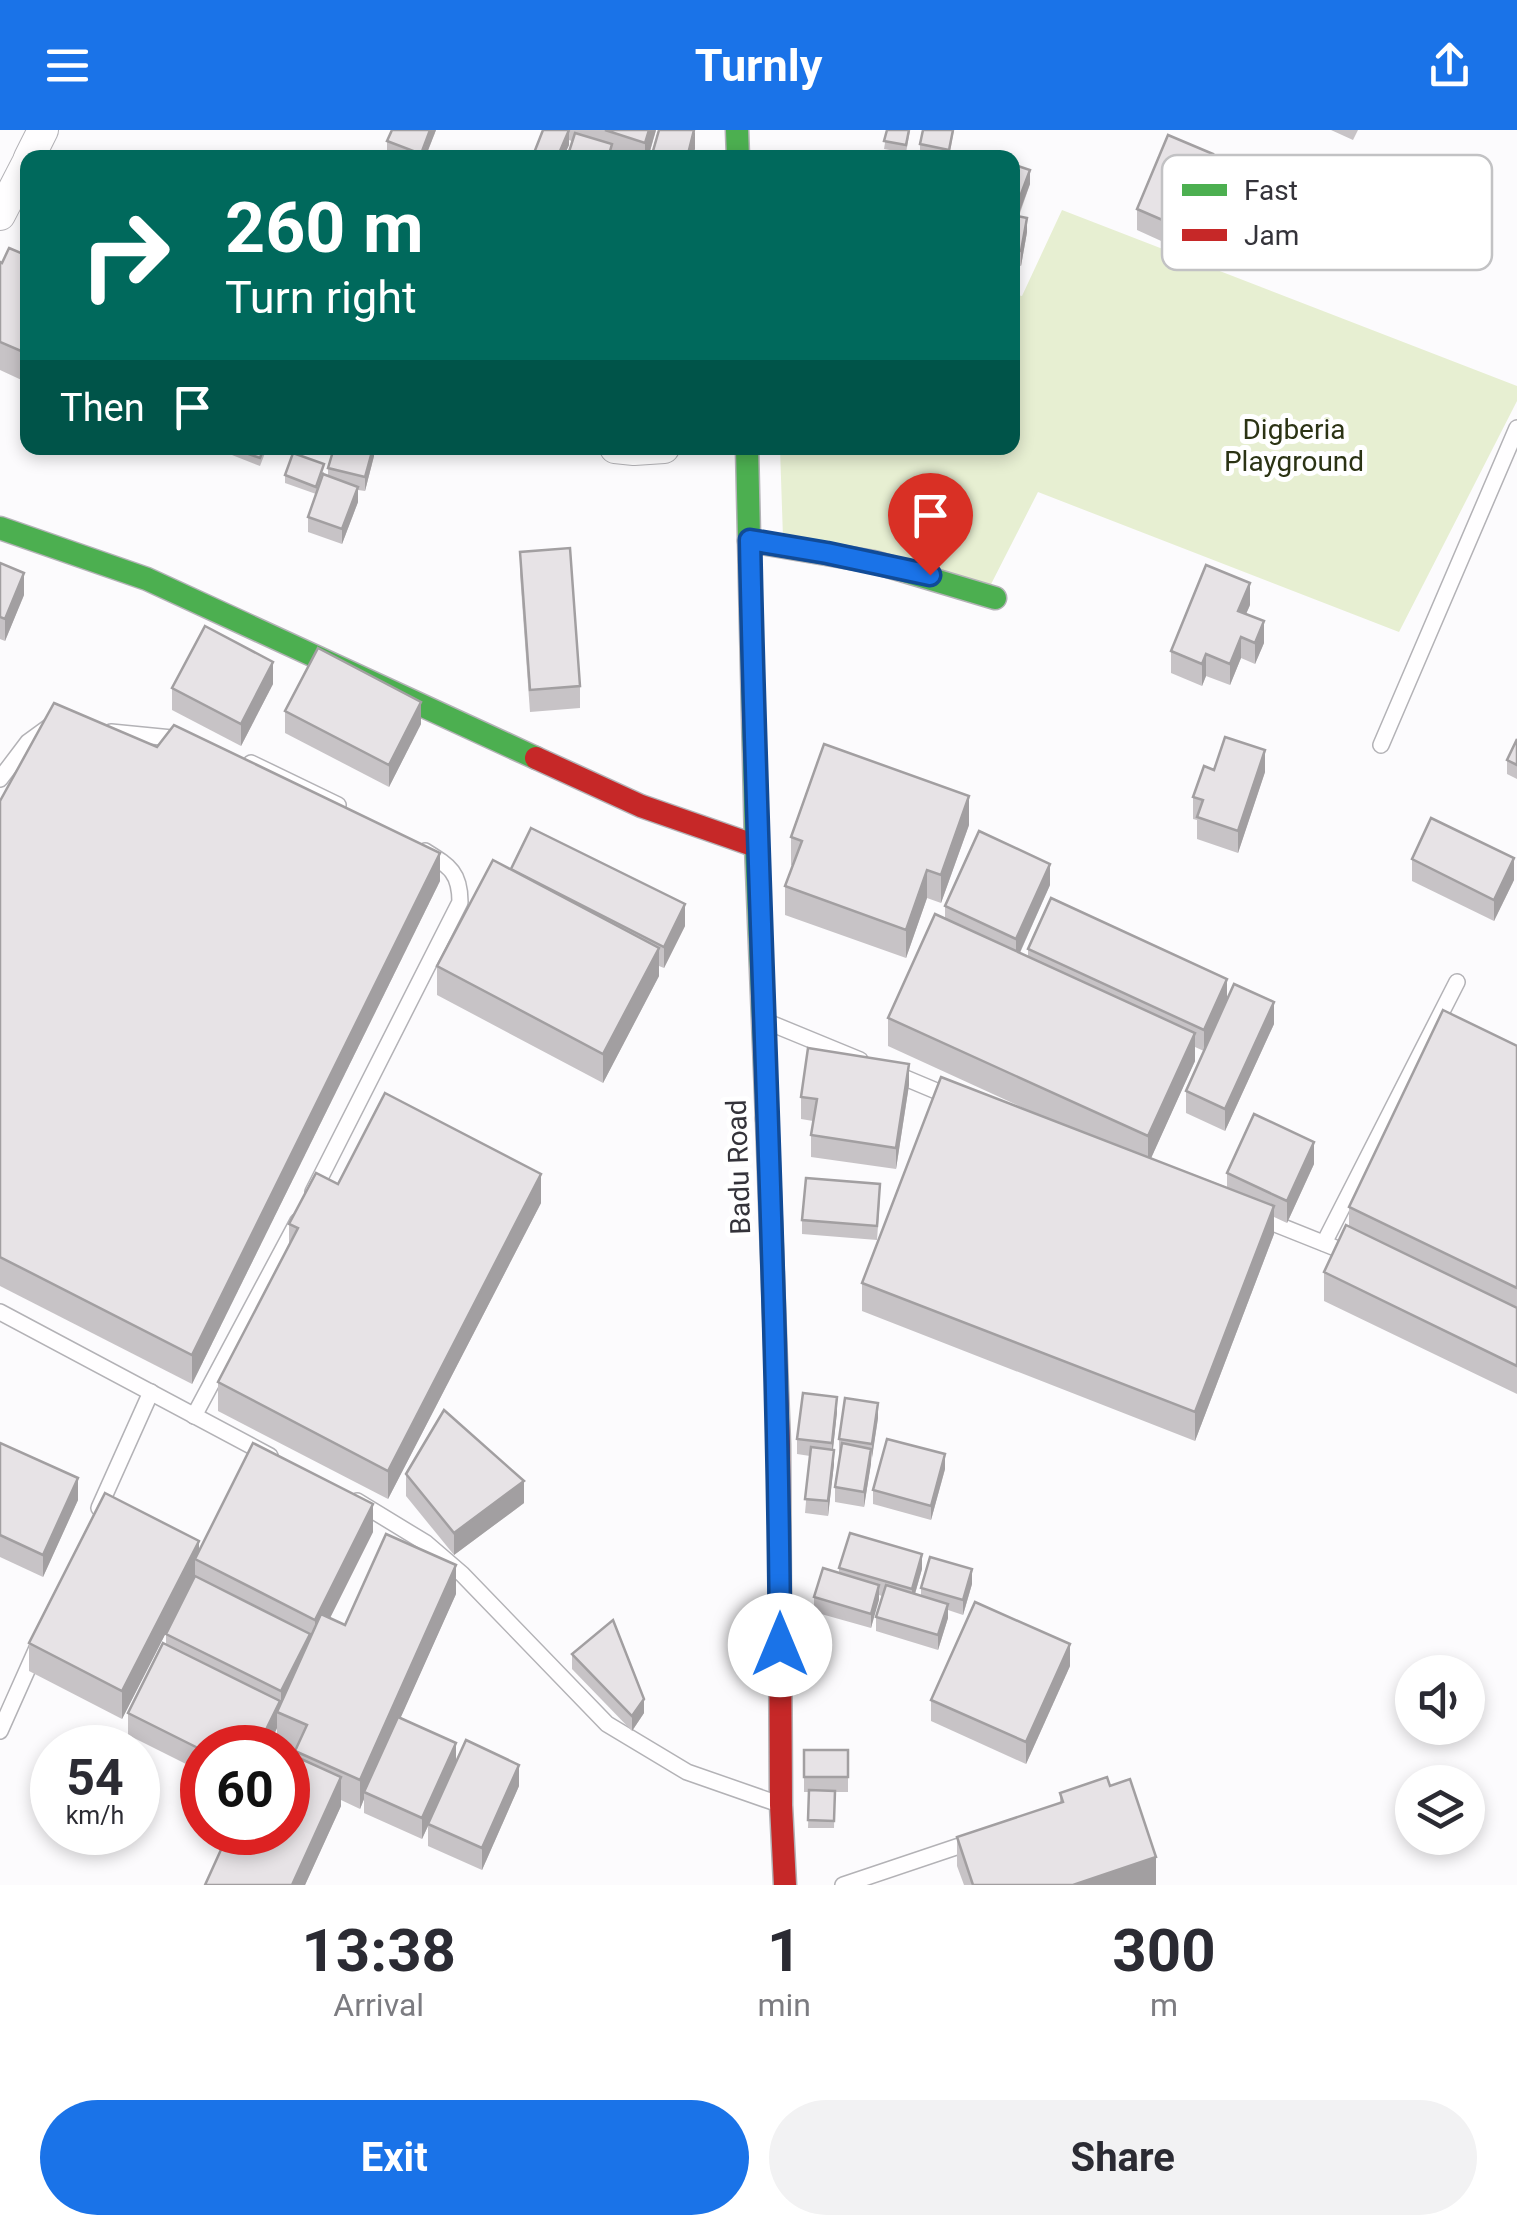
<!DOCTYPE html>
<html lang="en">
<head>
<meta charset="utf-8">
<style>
  :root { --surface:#fff; --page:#f2f2f3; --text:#2b2b33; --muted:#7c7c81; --accent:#1a73e8 }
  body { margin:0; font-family:Roboto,sans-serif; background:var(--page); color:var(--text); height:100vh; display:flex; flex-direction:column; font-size:38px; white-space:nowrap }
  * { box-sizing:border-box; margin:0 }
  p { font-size:32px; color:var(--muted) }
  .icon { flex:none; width:55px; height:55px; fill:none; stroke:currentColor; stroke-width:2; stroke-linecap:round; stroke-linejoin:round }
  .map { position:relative; height:1755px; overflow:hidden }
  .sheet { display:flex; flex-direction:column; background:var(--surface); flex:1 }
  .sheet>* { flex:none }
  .banner { position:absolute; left:20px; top:20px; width:1000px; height:305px; border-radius:20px; box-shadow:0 5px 15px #0003; background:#00695c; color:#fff; overflow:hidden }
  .tools { position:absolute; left:1395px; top:1525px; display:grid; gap:20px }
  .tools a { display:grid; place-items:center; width:90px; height:90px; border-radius:50%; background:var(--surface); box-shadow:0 5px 15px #0003; font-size:50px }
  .speed { position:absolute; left:30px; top:1595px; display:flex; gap:20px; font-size:50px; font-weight:700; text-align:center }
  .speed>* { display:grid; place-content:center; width:130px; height:130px; border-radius:50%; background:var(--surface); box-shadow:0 5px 15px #0003; line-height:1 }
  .speed small { font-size:25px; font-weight:400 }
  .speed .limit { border:15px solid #d22; background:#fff; color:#111 }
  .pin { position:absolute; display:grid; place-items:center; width:85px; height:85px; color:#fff; margin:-102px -42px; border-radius:50% 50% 50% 0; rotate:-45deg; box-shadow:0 0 10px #0007 }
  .pin .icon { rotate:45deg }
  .me { position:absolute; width:110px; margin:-55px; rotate:0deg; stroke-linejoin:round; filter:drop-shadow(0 0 8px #0008) }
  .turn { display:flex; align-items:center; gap:35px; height:210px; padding:0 40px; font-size:45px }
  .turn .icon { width:130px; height:130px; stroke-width:2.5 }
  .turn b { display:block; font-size:70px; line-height:85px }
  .then { display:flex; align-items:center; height:95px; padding:0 40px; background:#0003; gap:20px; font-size:38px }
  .eta { display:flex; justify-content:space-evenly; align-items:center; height:170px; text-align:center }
  .eta b { font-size:60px; font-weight:700; line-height:70px }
  .cta { display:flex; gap:20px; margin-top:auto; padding:20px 40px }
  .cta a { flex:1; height:115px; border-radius:60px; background:var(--accent); color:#fff; font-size:40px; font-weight:700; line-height:115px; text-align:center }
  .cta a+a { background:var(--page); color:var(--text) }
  header { display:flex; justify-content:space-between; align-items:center; height:130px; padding:0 40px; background:var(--accent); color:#fff; font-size:45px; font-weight:700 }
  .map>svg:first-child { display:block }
  .green { fill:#e7efd2 }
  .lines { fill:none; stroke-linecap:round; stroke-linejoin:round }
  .lane-casing { stroke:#b3b2b6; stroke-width:18 }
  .street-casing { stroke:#b3b2b6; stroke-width:32 }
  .fast-casing { stroke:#b3b2b6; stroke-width:25 }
  .jam-casing { stroke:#b3b2b6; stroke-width:25 }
  .lane { stroke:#fffeff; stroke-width:15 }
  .street { stroke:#fffeff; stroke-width:30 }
  .fast { stroke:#4caf50; stroke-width:22 }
  .jam { stroke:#c62828; stroke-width:22 }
  .wall { fill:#c7c3c6 }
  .shaded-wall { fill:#a29fa1 }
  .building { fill:#e7e3e6; stroke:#a29fa1; stroke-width:2.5 }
  .route-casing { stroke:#114b97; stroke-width:25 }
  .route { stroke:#1a73e8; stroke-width:18 }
  .labels { text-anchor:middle; stroke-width:10; stroke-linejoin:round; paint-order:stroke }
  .park-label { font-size:28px; fill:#2b3314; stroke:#fff }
  .street-label { font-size:28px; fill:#34333a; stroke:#fff }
  .key { fill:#fff; stroke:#c2c2c4; stroke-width:2.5 }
  .key-label { font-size:28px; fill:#34333a }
</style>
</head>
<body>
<header><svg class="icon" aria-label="menu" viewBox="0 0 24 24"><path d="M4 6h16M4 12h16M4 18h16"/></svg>Turnly<svg class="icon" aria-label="share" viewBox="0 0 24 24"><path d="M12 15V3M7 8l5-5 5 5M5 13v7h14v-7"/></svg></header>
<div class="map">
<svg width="1517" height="1755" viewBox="0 0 1517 1755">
  <rect width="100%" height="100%" fill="#fcfbfd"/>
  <path class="green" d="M1062,80L1517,256V271L1399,502L1038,362L985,466L783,408L780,318H1012L1013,164L1022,166Z"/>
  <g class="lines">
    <defs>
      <g id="lane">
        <path d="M111,602L182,609"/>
        <path d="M1381,615L1517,298"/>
        <path d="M251,633L338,675"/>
        <path d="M0,649L28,612L50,596"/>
        <path d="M770,893L860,930"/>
        <path d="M891,942L953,968"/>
        <path d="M313,1062L460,772C460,742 449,736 425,721"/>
        <path d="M1258,1087L1353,1125"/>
        <path d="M1324,1113L1457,852"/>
        <path d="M0,1182L270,1326"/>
        <path d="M194,1286L298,1091"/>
        <path d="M357,1371L426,1413L462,1444L607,1594L687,1642L773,1672"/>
        <path d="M99,1378L151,1262"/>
        <path d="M0,1601L37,1518"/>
        <path d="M843,1755L977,1710"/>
      </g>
      <g id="street">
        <path d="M29,28L43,0"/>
        <path d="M0,85L28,31"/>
        <path d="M615,318L634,320L664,318"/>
      </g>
      <g id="fast">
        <path d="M737,0L738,28"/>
        <path d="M747,318L756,716L767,989"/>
        <path d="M0,398L147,449L536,628"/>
        <path d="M749,411L874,432L995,468"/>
      </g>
      <g id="jam">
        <path d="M536,628L641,676L756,716"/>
        <path d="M767,989L779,1315L781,1675L785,1755"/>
      </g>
    </defs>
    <use href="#lane" class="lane-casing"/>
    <use href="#street" class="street-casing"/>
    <use href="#fast" class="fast-casing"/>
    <use href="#jam" class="jam-casing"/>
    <use href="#lane" class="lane"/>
    <use href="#street" class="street"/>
    <use href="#fast" class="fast"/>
    <use href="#jam" class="jam"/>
  </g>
  <g class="wall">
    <path d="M392,0H436L425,28H393L387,25V11Z"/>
    <path d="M543,0H656L648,28H623L612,24V28L569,10V15L563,28H532Z"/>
    <path d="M887,0H910L906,23L884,19Z"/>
    <path d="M954,0L949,27L920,22V14Z"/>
    <path d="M1331,0H1358L1353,10Z"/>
    <path d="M1012,34L1030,54L1019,86L1027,102L1021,136L1012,134Z"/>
    <path d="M1213,46L1181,120L1137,100V79Z"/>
    <path d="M28,126V253L0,240V132L2,133Z"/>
    <path d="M232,318H267L260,336L232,325Z"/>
    <path d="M314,318H329L327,323Z"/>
    <path d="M374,318V326L365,361L358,360V372L342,414L308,402V387L316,364L285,353V345L324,342L323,344L328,346V338Z"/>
    <path d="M520,422L580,556V578L530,582L520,444Z"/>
    <path d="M0,433L24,465L5,511L0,509Z"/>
    <path d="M1250,475L1246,484L1264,513L1255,534L1241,528L1230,555L1206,546L1202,556L1171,543V521Z"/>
    <path d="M273,554L241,616L172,580V558Z"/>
    <path d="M285,581L421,594L389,657L285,603Z"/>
    <path d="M1517,609V649L1507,644V630Z"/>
    <path d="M1214,640L1265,642L1238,723L1197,709V690L1193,689V667Z"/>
    <path d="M0,671L440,751L192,1254L0,1156Z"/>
    <path d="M969,695L941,773L927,768L906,828L785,785V756L793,736L791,735V707Z"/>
    <path d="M1412,729L1514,750L1494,791L1412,751Z"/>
    <path d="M511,739L685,796L664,838L659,836V846L603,953L437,865V836Z"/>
    <path d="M1050,755L1020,823L1028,826V819L1227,870L1274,894L1225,1001L1186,983V961L1204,921L1195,917V931L1151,1028L1227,1057V1043L1314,1034L1287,1093L1274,1087V1104L1195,1311L862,1181V1153L1032,982L888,916V888L945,789V776Z"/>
    <path d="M1517,916V1264L1324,1171V1142L1349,1097V1077Z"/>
    <path d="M909,955L896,1039L811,1027V1005L813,991L801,989V967Z"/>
    <path d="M338,1054L541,1073L388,1369L218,1281V1252L289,1114V1094Z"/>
    <path d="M880,1068L877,1110L802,1104V1090Z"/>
    <path d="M837,1282L833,1319L834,1334L828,1386L805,1383L810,1326L797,1324V1309Z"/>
    <path d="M878,1288L864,1377L835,1372V1357L841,1324L839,1323V1309Z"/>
    <path d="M0,1313L78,1370L43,1447L0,1427Z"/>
    <path d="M945,1339L931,1390L873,1374V1360Z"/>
    <path d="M406,1344L524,1373L454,1425L406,1366Z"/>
    <path d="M373,1402L330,1488L345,1495L456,1464L400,1588L456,1632L519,1656L482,1740L428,1716V1696L422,1709L364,1683V1669L360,1679L341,1670V1676L305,1755H205L295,1627L296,1619L277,1610V1598L269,1615L202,1618V1642L128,1605V1583L166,1514V1504L177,1481L122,1589L29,1541V1513L199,1422Z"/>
    <path d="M839,1438L922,1439L915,1464L921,1465V1458L972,1454L963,1485L948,1480V1488L938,1520L876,1501V1487L882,1466L879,1465L871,1498L814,1482V1467L839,1443Z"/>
    <path d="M572,1524L644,1583L632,1601L572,1539Z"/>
    <path d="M1070,1536L1026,1634L931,1591V1570Z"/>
    <path d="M804,1620H848V1662H835L834,1698H808L809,1662H804Z"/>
    <path d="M1110,1656L1156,1755H964L957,1736V1707L1060,1673V1663Z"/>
  </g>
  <g class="shaded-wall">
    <path d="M430,0H436L425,28H421Z"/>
    <path d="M569,0V15L563,28H557Z"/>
    <path d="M649,0H656L648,28H645V13Z"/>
    <path d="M695,0V19L693,28H687Z"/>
    <path d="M1213,24V46L1181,120V98Z"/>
    <path d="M1030,40V54L1018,86V72Z"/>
    <path d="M1027,88V102L1021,136V121Z"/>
    <path d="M373,318H374V326L365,361V347Z"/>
    <path d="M358,357V372L342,414V399Z"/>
    <path d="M24,443V465L5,511V489Z"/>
    <path d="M1250,453V475L1238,502V481Z"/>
    <path d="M1264,491V513L1255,534V513Z"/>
    <path d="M1241,507V528L1230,555V534Z"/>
    <path d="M1206,524V546L1202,556V534Z"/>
    <path d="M273,532V554L241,616V594Z"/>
    <path d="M421,572V594L389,657V635Z"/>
    <path d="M1265,620V642L1238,723V701Z"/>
    <path d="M969,666V695L941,773V745Z"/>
    <path d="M440,723V751L192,1254V1225Z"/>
    <path d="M1514,728V750L1494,791V770Z"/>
    <path d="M1050,734V755L1016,831V809Z"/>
    <path d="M927,740V768L906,828V800Z"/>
    <path d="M685,774V796L664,838V817Z"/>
    <path d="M659,818V846L603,953V924Z"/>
    <path d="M1227,849V871L1204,921V900Z"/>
    <path d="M1274,872V894L1225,1001V979Z"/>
    <path d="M1195,903V931L1148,1035V1006Z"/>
    <path d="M909,934V955L896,1039V1018Z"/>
    <path d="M1314,1012V1034L1287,1093V1071Z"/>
    <path d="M541,1044V1073L388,1369V1341Z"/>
    <path d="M1274,1076V1104L1195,1311V1282Z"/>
    <path d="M837,1267V1282L832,1328V1313Z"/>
    <path d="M878,1273V1288L872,1328V1314Z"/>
    <path d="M871,1319V1334L864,1377V1362Z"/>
    <path d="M834,1320V1334L828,1386V1371Z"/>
    <path d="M945,1324V1339L931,1390V1376Z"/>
    <path d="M78,1348V1370L43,1447V1425Z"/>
    <path d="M524,1351V1373L454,1425V1403Z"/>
    <path d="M373,1374V1402L315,1518V1490Z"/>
    <path d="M199,1411V1431L195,1429V1446L122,1589V1561Z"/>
    <path d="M922,1424V1439L912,1474V1459Z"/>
    <path d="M456,1435V1464L367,1663L364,1662V1669L360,1679V1650Z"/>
    <path d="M972,1439V1454L963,1485V1470Z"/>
    <path d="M879,1455V1470L871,1498V1484Z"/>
    <path d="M948,1474V1488L938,1520V1505Z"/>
    <path d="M310,1504V1525L281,1583V1561Z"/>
    <path d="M1070,1514V1536L1026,1634V1612Z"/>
    <path d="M644,1569V1583L632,1601V1586Z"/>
    <path d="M280,1571V1583L277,1582V1598L268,1618H257Z"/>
    <path d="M456,1613V1635L422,1709V1688Z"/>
    <path d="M519,1635V1656L482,1740V1718Z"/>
    <path d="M341,1647V1676L305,1755H292Z"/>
    <path d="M1156,1727V1755H1073Z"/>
  </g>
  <g class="building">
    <path d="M392,0H430L421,24L387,11Z"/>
    <path d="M543,0H569L557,28H532Z"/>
    <path d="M605,0H649L645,13Z"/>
    <path d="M659,0H694L687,28H651Z"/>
    <path d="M887,0H909L906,15L884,11Z"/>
    <path d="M923,0H953L949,20L920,14Z"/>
    <path d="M575,3L612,14L608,28H567Z"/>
    <path d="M1168,5L1213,24L1181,98L1137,79Z"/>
    <path d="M913,23L940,28H912Z"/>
    <path d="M1012,34L1030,40L1018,72L1012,70Z"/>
    <path d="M1012,85L1027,88L1021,121L1012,120Z"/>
    <path d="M9,118L28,126V155L24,162L28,164V224L0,212V132L2,133Z"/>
    <path d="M232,318H264L260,328Z"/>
    <path d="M334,318H373L365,347L328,338Z"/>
    <path d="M293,323L324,334L316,357L285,345Z"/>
    <path d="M323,344L358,357L342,399L308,387Z"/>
    <path d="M570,418L580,556L530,560L520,422Z"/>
    <path d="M0,433L24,443L5,489L0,487Z"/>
    <path d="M1206,435L1250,453L1238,481L1264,491L1255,513L1241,507L1230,534L1206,524L1202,534L1171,521Z"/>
    <path d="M205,496L273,532L241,594L172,558Z"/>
    <path d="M318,518L421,572L389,635L285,581Z"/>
    <path d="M54,573L157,617L174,595L440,723L192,1225L0,1127V671Z"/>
    <path d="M1225,607L1265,620L1238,701L1197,687L1203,670L1193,667L1204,636L1214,640Z"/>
    <path d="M1517,609V635L1507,630Z"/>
    <path d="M824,614L969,666L941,745L927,740L906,800L785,756L802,711L791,707Z"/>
    <path d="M1431,688L1514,728L1494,770L1412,729Z"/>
    <path d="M531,698L685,774L664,817L511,739Z"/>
    <path d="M979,701L1050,734L1016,809L945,776Z"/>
    <path d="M493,730L659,818L603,924L437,836Z"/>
    <path d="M1051,768L1227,849L1204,900L1028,819Z"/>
    <path d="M935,784L1195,903L1148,1006L888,888Z"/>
    <path d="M1234,854L1274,872L1225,979L1186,961Z"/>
    <path d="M1443,880L1517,916V1158L1349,1077Z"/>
    <path d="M808,918L909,934L896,1018L811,1005L817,969L801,967Z"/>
    <path d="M941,947L1274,1076L1195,1282L862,1153Z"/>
    <path d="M385,963L541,1044L388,1341L218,1252L298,1098L289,1094L316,1043L338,1054Z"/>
    <path d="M1254,984L1314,1012L1287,1071L1227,1043Z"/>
    <path d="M806,1048L880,1054L877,1096L802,1090Z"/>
    <path d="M1346,1095L1517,1178V1236L1324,1142Z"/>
    <path d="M803,1263L837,1267L832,1313L797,1309Z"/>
    <path d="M845,1268L878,1273L872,1314L839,1309Z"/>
    <path d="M444,1280L524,1351L454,1403L406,1344Z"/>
    <path d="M887,1309L945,1324L931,1376L873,1360Z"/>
    <path d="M0,1313L78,1348L43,1425L0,1405Z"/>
    <path d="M253,1313L373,1374L315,1490L195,1429Z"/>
    <path d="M842,1313L871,1319L864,1362L835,1357Z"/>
    <path d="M811,1317L834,1320L828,1371L805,1369Z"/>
    <path d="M105,1363L199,1411L122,1561L29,1513Z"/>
    <path d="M850,1403L922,1424L912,1459L839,1438Z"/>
    <path d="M386,1404L456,1435L360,1650L295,1621L307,1595L277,1582L321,1484L345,1495Z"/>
    <path d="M930,1427L972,1439L963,1470L921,1458Z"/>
    <path d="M823,1438L879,1455L871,1484L814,1467Z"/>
    <path d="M195,1446L310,1504L281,1561L166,1504Z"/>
    <path d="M886,1455L948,1474L938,1505L876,1487Z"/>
    <path d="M975,1472L1070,1514L1026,1612L931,1570Z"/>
    <path d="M613,1490L644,1569L632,1586L572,1524Z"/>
    <path d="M163,1513L280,1571L257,1618H202V1620L128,1583Z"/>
    <path d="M398,1587L456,1613L422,1688L364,1662Z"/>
    <path d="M466,1610L519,1635L482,1718L428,1694Z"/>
    <rect x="804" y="1620" width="44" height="27"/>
    <path d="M288,1623L341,1647L292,1755H205L229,1702H288Z"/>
    <path d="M1107,1647L1110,1656L1130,1649L1156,1727L1073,1755H973L957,1707L1063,1672L1060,1663Z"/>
    <path d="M809,1660L835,1661L834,1691L808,1690Z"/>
  </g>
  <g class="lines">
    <defs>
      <path id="route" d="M780,1515C778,1147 757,779 750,410L827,423L930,445"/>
    </defs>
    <use href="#route" class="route-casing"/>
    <use href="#route" class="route"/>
  </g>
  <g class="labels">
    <g class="park-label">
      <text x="1294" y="309">Digberia<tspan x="1294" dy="32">Playground</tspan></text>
    </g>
    <g class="street-label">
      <text transform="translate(738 1037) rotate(-92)" y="10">Badu Road</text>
    </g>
  </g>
  <rect x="1162" y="25" width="330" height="115" rx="15" class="key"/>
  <rect x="1182" y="54" width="45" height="12" fill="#4caf50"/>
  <rect x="1182" y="99" width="45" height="12" fill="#c62828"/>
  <g class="key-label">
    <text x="1244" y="70">Fast</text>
    <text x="1244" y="115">Jam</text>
  </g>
</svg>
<div class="tools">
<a><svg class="icon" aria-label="sound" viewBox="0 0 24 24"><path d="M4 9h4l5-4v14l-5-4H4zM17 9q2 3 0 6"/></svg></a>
<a><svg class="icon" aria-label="layers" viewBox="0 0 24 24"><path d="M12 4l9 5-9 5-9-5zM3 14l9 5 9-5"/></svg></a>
</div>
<div class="speed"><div>54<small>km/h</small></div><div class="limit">60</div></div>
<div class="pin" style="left:930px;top:445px;background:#d93025"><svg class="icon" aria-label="arrive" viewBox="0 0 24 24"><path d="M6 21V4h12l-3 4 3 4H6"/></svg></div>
<svg class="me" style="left:780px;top:1515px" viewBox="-20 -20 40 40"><circle r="19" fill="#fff"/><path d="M0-13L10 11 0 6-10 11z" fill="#1a73e8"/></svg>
<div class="banner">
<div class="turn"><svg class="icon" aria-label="right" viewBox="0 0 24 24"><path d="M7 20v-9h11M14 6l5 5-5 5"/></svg><div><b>260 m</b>Turn right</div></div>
<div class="then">Then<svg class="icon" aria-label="arrive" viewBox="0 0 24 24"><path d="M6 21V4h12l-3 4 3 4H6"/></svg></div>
</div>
</div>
<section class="sheet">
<div class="eta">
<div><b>13:38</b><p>Arrival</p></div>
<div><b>1</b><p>min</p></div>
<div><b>300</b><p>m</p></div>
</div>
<div class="cta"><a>Exit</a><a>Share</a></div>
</section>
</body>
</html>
